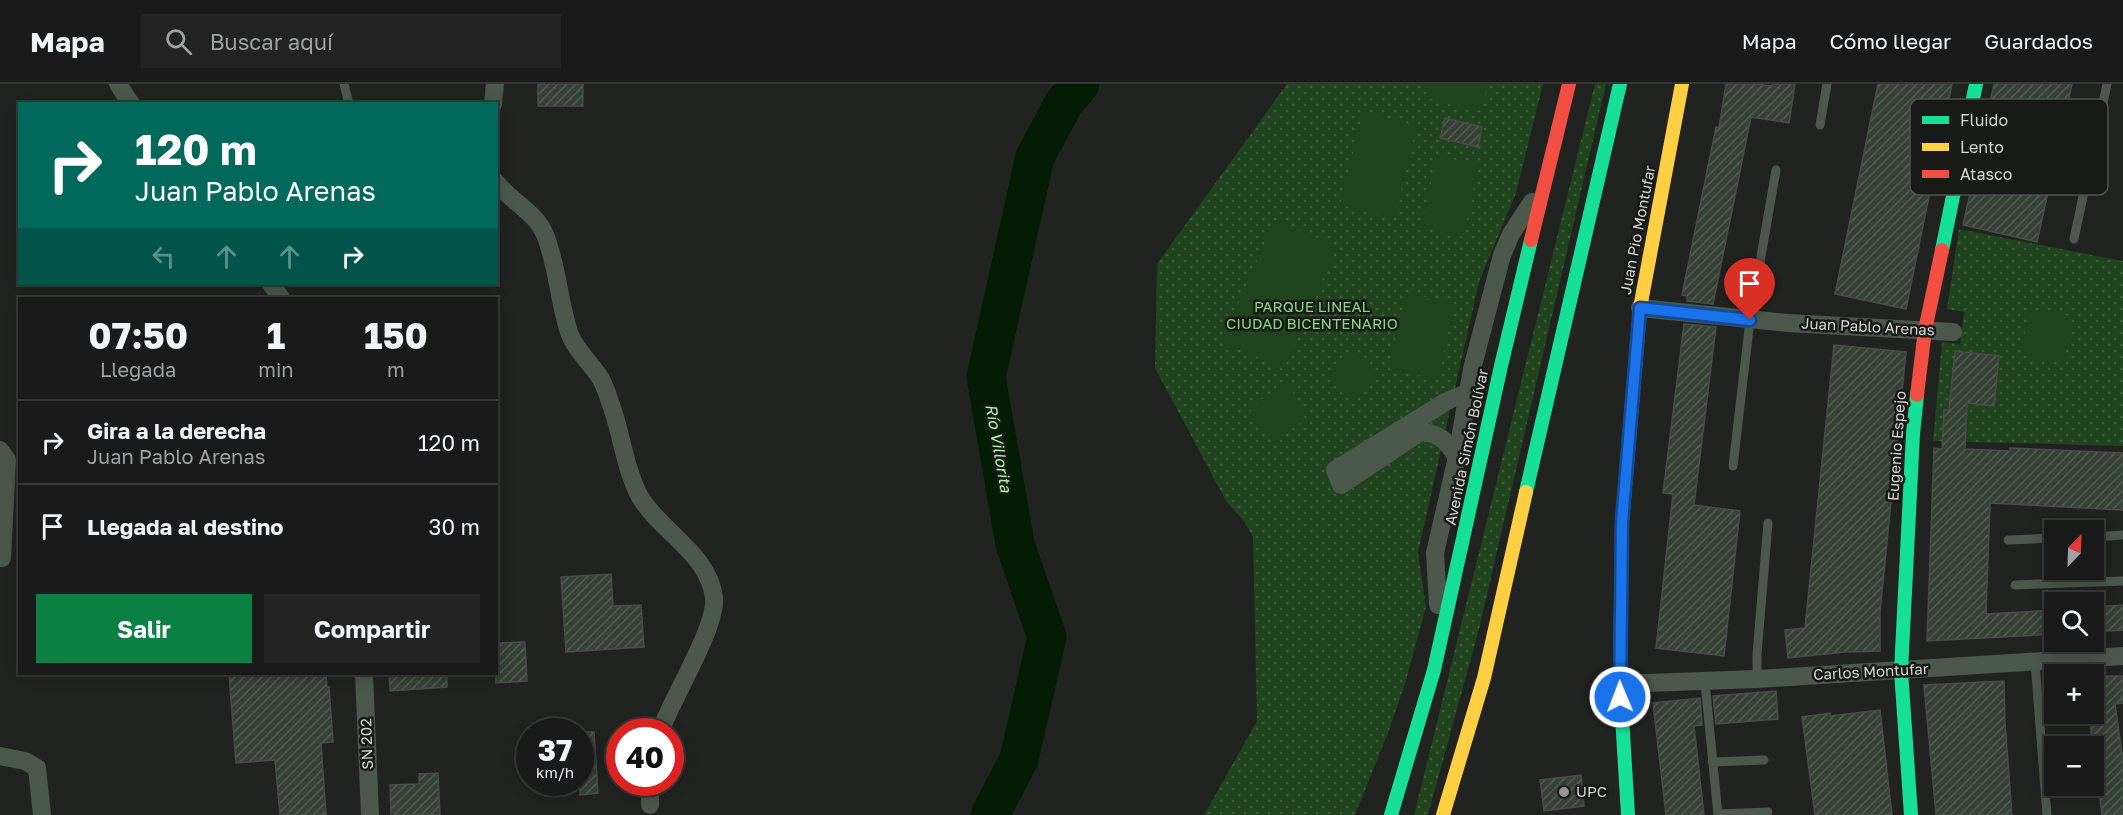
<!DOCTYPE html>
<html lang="es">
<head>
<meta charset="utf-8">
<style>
  :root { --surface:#191a19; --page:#222322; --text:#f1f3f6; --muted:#9fa1a2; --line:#373838; --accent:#0b8043 }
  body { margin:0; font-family:"Golos Text",sans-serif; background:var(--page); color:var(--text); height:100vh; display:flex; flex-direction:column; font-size:22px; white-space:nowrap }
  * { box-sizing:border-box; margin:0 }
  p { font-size:20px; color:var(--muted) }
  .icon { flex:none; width:33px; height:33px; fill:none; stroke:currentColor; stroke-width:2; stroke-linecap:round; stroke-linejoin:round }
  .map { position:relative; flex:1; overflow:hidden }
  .side { position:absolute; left:18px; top:213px; width:480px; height:378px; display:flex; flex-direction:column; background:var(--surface); border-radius:0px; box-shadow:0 3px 15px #0003,0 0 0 2px var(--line) }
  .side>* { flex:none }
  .guide { position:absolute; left:18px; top:18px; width:480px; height:183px; border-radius:0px; box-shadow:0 3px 15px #0003,0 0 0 2px var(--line); background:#00695c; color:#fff; overflow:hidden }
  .needle { width:39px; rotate:23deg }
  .buttons { position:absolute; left:2044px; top:436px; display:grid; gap:12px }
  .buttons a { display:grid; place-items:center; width:60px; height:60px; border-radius:0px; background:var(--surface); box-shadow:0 3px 15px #0003,0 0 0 2px var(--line); font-size:30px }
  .speed { position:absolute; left:516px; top:634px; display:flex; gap:12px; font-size:30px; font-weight:700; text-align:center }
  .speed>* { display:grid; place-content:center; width:78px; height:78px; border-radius:50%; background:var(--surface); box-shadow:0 3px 15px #0003,0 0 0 2px var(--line); line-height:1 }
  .speed small { font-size:15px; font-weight:400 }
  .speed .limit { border:9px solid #d22; background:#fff; color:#111 }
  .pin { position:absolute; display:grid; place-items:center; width:51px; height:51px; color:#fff; margin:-62px -26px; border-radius:50% 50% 50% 0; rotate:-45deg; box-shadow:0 0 6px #0007 }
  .pin .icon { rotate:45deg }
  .me { position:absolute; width:66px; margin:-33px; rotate:359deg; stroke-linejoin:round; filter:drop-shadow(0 0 4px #0008) }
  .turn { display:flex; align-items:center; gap:21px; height:126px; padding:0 18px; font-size:27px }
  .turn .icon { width:78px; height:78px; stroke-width:2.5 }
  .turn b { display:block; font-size:42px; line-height:51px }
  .lanes { display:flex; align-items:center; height:57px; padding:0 18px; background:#0003; justify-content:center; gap:30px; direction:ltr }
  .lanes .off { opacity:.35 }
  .eta { display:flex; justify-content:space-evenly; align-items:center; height:102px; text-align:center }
  .eta b { font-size:36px; font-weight:700; line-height:42px }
  .cta { display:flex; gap:12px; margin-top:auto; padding:12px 18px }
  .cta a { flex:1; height:69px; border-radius:0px; background:var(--accent); color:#fff; font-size:24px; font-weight:700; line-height:69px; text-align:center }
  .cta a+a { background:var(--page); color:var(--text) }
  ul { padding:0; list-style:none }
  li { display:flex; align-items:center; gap:18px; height:84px; padding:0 18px; border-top:2px solid var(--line) }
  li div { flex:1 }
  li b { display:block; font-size:22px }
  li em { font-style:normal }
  header { display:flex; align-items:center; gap:36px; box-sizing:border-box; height:84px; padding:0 30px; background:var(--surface); border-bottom:2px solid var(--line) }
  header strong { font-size:28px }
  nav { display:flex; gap:33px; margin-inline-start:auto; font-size:21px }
  .search { width:420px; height:54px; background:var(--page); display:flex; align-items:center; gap:15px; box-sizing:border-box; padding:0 21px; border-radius:0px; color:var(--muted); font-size:22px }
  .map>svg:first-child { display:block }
  .green { fill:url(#green-dots) }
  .pitch { fill:#20441d }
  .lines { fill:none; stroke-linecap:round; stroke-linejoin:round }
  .river { stroke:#031c03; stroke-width:39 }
  .building { fill:url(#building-hatch); stroke:#4a4b4a; stroke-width:1.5 }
  .lane { stroke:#4c584b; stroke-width:9 }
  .street { stroke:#4c584b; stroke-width:18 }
  .fast { stroke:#16e098; stroke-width:14 }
  .slow { stroke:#ffcf43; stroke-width:14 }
  .jam { stroke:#f24e42; stroke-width:14 }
  .route-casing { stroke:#114b97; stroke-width:15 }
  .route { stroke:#1a73e8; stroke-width:10 }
  .poi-dot { fill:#959795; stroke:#171a17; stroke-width:2 }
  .labels { text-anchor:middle; stroke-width:5; stroke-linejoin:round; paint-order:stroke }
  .street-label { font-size:15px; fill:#d3d6d3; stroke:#171a17 }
  .park-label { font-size:15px; fill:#8ad781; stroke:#171a17 }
  .poi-label { font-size:15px; fill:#d3d6d3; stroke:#171a17; text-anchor:start }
  .water-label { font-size:16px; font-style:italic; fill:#abfaa2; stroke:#171a17 }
  .key { fill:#171a17; stroke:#4f524f; stroke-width:1.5 }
  .key-label { font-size:16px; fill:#d3d6d3 }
</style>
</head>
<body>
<header>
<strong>Mapa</strong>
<div class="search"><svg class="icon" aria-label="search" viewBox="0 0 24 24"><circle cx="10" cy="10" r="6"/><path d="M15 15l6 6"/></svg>Buscar aquí</div>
<nav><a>Mapa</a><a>Cómo llegar</a><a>Guardados</a></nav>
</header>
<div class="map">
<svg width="2123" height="731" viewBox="0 0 2123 731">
  <defs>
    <pattern id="green-dots" width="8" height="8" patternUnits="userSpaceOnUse" patternTransform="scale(1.5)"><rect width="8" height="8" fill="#20441d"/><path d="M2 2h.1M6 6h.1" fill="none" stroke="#405e3d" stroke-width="1.8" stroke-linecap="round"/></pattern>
    <pattern id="building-hatch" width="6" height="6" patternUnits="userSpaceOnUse" patternTransform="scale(1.5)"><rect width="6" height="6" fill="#374237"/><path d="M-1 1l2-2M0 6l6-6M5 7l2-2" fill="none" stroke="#535d53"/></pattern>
  </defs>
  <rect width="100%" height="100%" fill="#212321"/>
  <g class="green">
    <path d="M1287,0H1543L1516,109L1479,198L1418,468L1426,523L1406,596L1388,649L1355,731H1204L1257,637L1253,453L1244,437L1226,417L1155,284L1157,180Z"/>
    <path d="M1595,0H1606L1479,545L1428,731H1414Z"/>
    <path d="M1959,145L2123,177V362L1933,357L1942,258L1960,260L1964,228L1947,225Z"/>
  </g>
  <g class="pitch">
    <path d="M1430,0H1488L1481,27L1427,14Z"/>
    <path d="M1363,28L1417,42L1394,134L1340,121Z"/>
    <path d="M1437,72L1479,81L1463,153L1421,143Z"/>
    <path d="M1274,136L1337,162L1284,285L1222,258Z"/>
    <path d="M1406,208L1455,220L1437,296L1388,284Z"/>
    <path d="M2029,225L2072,232L2064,279L2021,271Z"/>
    <circle cx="1353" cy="291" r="21"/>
    <path d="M1288,301L1292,305L1305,335L1275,359L1249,330C1254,319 1275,304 1288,301Z"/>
  </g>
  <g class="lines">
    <path class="river" d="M990,731L1019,675L1047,553L1015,460L986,293L1035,73L1064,19L1080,0"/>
  </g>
  <g class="building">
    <rect x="538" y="0" width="45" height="22"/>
    <path d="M1726,0H1756L1772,2V0H1795L1789,39L1751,33L1713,220L1687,217V212L1682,211L1716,43L1719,44Z"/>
    <path d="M1878,0H1952L1906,225L1835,210Z"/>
    <path d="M1994,0H2072L2037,158L1963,141Z"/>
    <path d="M1445,34L1482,43L1478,63L1440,54Z"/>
    <path d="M1684,240L1716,243L1694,421L1740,427L1724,572L1656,564L1673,410L1663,409Z"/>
    <path d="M1834,261L1906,268L1880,528V567L1845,568L1788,574L1785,546L1805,544Z"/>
    <path d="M1955,267L1999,272L1994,322L1967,319L1965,365L2010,367V364L2123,369V426L1990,419L1986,530L2055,526V550L1927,557L1934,364L1942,365L1944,326H1949Z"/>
    <path d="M611,490L613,522L641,521L644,563L566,568L561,493Z"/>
    <path d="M2123,521V546L2094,548V523Z"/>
    <path d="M525,558L527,597L496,599V559Z"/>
    <path d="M229,590H326L327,603H329L333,658L321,659L326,731H280L275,676L236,679Z"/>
    <path d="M389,590H447V603L390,607Z"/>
    <path d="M2097,592H2123V619L2115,620L2123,677V731H2102L2089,631L2098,629Z"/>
    <path d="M2004,597L2005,639L2012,731H1936L1924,601Z"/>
    <path d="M1776,607L1778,635L1716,640L1713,612Z"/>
    <path d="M1700,614L1702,641L1694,642L1704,731H1666L1653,619Z"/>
    <path d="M1880,626L1892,731H1815L1802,633L1830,629V632Z"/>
    <path d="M580,648H594L598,709L580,711Z"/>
    <path d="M438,689L440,731H391L390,701L419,700V690Z"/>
    <path d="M1581,691L1584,722L1544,727L1540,696Z"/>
  </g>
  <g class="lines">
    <g class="lane">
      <path d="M344,0L349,20"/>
      <path d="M1820,41L1827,0"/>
      <path d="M2074,155L2107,0"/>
      <path d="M1733,382L1750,236L1776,86"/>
      <path d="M2094,453L2123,451"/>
      <path d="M2008,456L2055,454"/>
      <path d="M2015,501L2123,497"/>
      <path d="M2035,578L2047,731"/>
      <path d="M1757,595V570L1768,439"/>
      <path d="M1705,598L1718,731"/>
      <path d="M1712,678L1764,676"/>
      <path d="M1718,730L1768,728"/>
    </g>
    <g class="street">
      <path d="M118,0L131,20"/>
      <path d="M493,20L495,0"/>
      <path d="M496,98C510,117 536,128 545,151C557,179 559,218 569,248C574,263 587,276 597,289C603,297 607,308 610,318C622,349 624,383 640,413C661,448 709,470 714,514C717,543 671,616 660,648"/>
      <path d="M271,200L281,214"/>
      <path d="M1640,224L1788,239L1953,248"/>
      <path d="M0,366L7,376L2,474"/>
      <path d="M1457,373C1446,356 1442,352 1422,347L1341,401L1335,386L1447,317L1469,308"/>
      <path d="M1438,521L1435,469L1457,373L1472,285L1502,171L1511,150L1532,118"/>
      <path d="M364,590L370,731"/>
      <path d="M1620,600L1757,595L2123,572"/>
      <path d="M0,672L25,677L37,684L42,731"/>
      <path d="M650,721V699"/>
    </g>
    <g class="fast">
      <path d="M1942,166L1976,0"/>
      <path d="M1526,408L1620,0"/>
      <path d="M1391,731L1434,586L1501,282L1531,156"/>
      <path d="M1628,731L1620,600L1622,438L1629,356"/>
      <path d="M1911,731L1901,587L1913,350L1917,311"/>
    </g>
    <g class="slow">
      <path d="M1629,356L1640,224L1682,0"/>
      <path d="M1443,731L1484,594L1526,408"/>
    </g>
    <g class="jam">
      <path d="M1531,156L1569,0"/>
      <path d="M1917,311L1925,246L1942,166"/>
    </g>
  </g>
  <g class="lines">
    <defs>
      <path id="route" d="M1620,613L1622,438L1640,224L1750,236"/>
    </defs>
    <use href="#route" class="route-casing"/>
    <use href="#route" class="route"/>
  </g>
  <circle class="poi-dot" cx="1564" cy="708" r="6"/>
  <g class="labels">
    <g class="street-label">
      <text transform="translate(1638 146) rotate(-79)" y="5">Juan Pio Montufar</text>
      <text transform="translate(1868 243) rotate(3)" y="5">Juan Pablo Arenas</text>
      <text transform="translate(1897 362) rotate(-86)" y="5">Eugenio Espejo</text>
      <text transform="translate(1467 363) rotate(-78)" y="5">Avenida Simón Bolívar</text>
      <text transform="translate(1871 588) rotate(-3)" y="5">Carlos Montufar</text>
      <text transform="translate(367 660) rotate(-92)" y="5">SN 202</text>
    </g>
    <g class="park-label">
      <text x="1312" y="228">PARQUE LINEAL<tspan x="1312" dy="17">CIUDAD BICENTENARIO</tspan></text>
    </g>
    <g class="poi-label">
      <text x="1576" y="713">UPC</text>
    </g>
    <g class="water-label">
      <text transform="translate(999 364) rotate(80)" y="6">Río Villorita</text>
    </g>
  </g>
  <rect x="1910" y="15" width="198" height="96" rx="9" class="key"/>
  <rect x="1922" y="32" width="27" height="8" fill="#16e098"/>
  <rect x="1922" y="59" width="27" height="8" fill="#ffcf43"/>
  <rect x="1922" y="86" width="27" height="8" fill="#f24e42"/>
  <g class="key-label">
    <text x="1960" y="42">Fluido</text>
    <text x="1960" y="69">Lento</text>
    <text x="1960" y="96">Atasco</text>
  </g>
</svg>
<div class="buttons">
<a><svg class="needle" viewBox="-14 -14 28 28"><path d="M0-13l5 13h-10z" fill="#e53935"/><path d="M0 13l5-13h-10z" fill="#9fa1a2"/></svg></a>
<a><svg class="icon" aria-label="search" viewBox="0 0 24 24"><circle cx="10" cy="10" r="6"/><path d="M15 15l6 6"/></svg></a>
<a>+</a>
<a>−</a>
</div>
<div class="speed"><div>37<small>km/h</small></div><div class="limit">40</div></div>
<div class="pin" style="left:1750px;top:236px;background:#d93025"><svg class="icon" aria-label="arrive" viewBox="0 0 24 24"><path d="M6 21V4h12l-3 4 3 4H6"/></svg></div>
<svg class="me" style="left:1620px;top:613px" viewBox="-20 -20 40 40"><circle r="17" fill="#1a73e8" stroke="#fff" stroke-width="3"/><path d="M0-11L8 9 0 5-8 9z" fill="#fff"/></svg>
<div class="guide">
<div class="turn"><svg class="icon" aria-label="right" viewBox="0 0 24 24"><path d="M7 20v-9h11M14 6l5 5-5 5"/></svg><div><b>120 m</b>Juan Pablo Arenas</div></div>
<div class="lanes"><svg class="icon off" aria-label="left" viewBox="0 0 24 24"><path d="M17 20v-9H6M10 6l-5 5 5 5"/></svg><svg class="icon off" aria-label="ahead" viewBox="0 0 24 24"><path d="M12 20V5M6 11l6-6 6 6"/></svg><svg class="icon off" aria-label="ahead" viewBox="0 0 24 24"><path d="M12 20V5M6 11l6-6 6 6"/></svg><svg class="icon" aria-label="right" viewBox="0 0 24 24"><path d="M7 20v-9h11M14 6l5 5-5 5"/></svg></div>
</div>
<section class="side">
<div class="eta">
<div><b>07:50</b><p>Llegada</p></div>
<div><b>1</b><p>min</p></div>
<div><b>150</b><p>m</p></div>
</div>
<ul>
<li><svg class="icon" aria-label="right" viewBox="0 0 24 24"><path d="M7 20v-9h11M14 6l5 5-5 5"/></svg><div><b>Gira a la derecha</b><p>Juan Pablo Arenas</p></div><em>120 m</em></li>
<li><svg class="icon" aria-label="arrive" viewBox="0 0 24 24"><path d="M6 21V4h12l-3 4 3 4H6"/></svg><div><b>Llegada al destino</b></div><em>30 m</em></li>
</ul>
<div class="cta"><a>Salir</a><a>Compartir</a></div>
</section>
</div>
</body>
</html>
